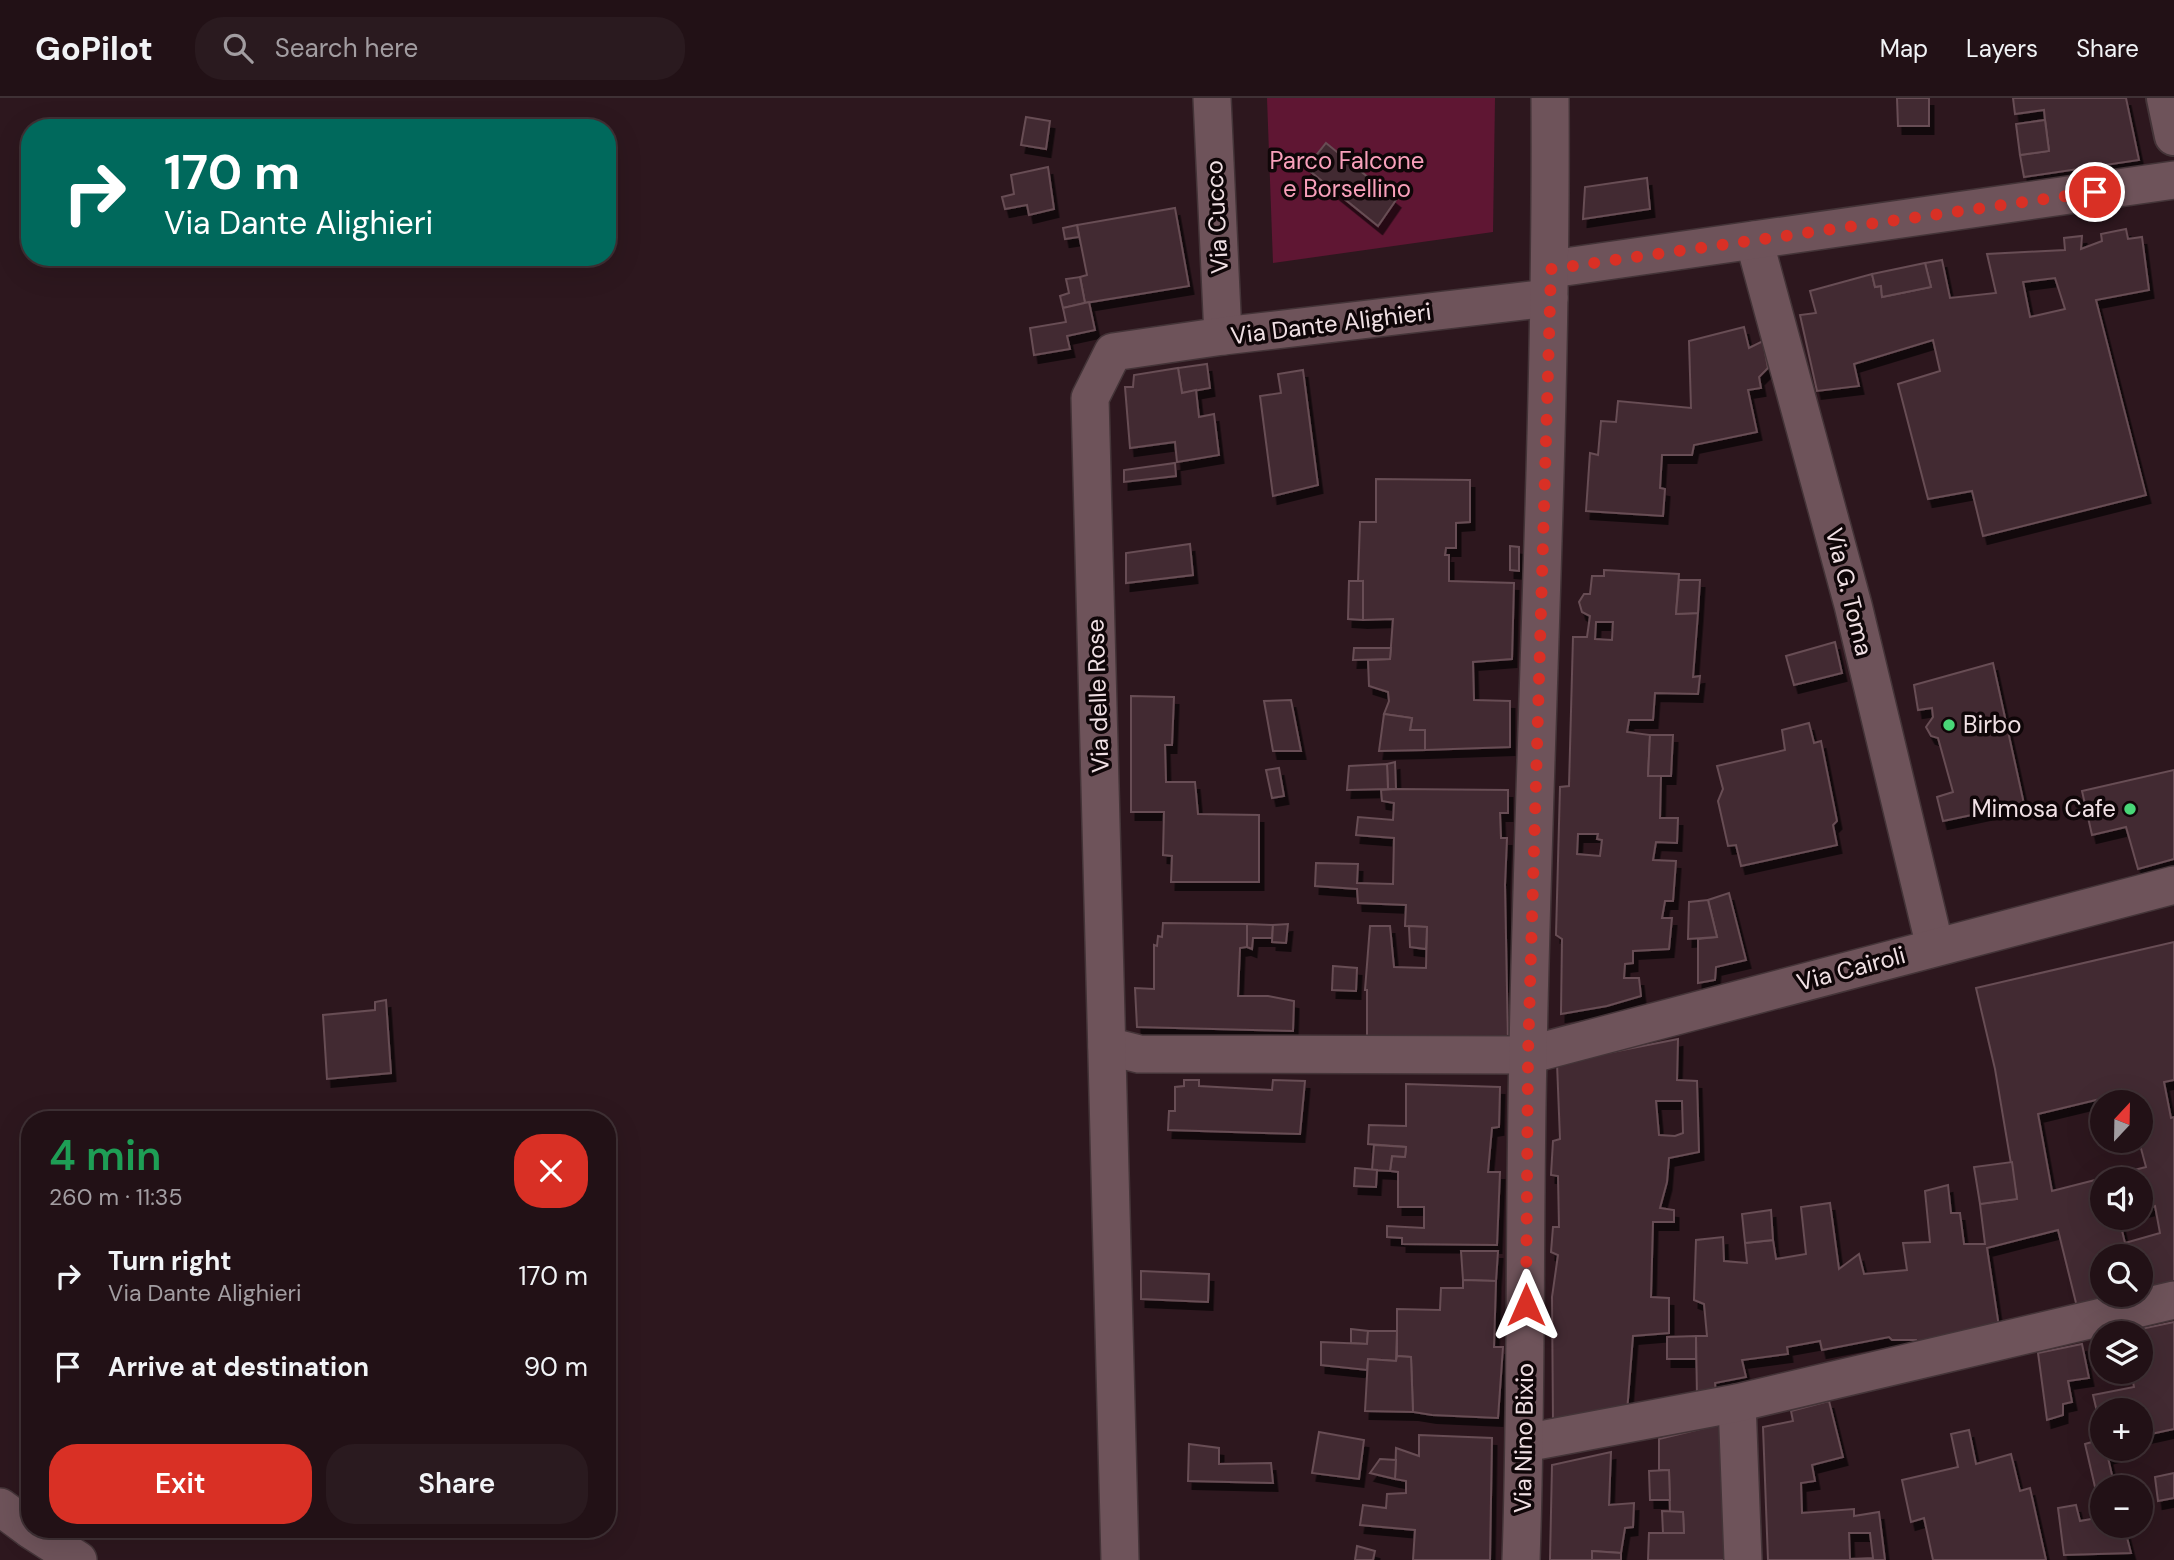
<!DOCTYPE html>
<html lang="en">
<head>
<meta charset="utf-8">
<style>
  :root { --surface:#221116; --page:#2a1a1f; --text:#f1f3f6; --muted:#a29da1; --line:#3f3135; --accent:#d93025 }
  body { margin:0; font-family:"DM Sans",sans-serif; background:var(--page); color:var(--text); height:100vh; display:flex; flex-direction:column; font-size:26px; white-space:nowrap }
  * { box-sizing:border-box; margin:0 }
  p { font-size:23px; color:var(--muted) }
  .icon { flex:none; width:38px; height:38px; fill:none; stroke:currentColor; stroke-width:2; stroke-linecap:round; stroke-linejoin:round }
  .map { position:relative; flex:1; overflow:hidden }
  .side { position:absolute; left:21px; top:1013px; width:595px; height:427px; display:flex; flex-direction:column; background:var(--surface); border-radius:28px; box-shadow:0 7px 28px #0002,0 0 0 2px var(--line) }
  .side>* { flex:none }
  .banner { position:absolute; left:21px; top:21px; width:595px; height:147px; border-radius:28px; box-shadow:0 7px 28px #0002,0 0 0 2px var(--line); background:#00695c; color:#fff; overflow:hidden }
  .needle { width:46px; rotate:22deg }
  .controls { position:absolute; left:2090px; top:992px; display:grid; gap:14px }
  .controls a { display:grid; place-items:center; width:63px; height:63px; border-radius:50%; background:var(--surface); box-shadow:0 7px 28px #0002,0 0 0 2px var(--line); font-size:35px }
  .pin { position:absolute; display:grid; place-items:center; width:60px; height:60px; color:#fff; margin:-30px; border:4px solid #fff; border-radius:50%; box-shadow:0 2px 7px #0007 }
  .me { position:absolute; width:77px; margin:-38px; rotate:0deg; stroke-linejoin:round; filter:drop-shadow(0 0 5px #0008) }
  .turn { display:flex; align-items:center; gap:24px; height:147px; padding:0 28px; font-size:32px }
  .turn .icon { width:91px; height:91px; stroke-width:2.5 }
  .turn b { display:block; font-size:49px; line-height:60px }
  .round { display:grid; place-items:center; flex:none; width:74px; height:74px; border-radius:28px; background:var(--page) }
  .head { display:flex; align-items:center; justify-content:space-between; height:119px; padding:0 28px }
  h1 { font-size:42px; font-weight:600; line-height:52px; color:#1e9e55 }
  .action { display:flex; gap:14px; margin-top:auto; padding:14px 28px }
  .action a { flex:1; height:80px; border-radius:28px; background:var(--accent); color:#fff; font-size:28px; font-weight:600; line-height:80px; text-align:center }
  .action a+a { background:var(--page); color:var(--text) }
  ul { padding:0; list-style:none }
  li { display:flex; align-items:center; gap:21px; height:91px; padding:0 28px }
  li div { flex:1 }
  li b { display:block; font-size:26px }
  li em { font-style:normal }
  header { display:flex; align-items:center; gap:42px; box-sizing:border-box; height:98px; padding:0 35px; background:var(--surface); border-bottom:2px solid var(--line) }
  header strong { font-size:33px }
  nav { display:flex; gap:38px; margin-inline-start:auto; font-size:24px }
  .search { width:490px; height:63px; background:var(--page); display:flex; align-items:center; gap:18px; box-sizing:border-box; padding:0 24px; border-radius:28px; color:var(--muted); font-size:26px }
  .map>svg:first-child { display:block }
  .green { fill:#5f1633 }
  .building { fill:#432a31; stroke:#674d54; stroke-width:2; fill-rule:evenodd; filter:url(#shadow) }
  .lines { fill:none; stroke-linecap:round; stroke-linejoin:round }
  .minor-casing { stroke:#443438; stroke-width:40 }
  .tertiary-casing { stroke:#443438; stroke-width:42 }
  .minor { stroke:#6e535a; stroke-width:37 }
  .tertiary { stroke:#6e535a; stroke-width:38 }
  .route { stroke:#d93025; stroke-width:12; stroke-dasharray:0 21.6 }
  .poi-dot { fill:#49d778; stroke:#0f0608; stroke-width:2.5 }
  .labels { text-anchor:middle; stroke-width:7; stroke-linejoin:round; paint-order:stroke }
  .park-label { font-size:24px; fill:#f9a0bb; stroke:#0f0608 }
  .street-label { font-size:24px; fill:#f0e0e4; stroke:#0f0608 }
  .poi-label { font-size:24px; fill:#f0e0e4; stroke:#0f0608; text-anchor:start }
</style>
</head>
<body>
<header>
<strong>GoPilot</strong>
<div class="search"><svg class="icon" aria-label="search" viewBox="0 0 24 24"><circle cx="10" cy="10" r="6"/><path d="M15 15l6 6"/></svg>Search here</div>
<nav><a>Map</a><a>Layers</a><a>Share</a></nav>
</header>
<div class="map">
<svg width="2174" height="1462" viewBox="0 0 2174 1462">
  <defs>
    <filter id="shadow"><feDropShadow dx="4.5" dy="8" stdDeviation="0" flood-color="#0009"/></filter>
  </defs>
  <rect width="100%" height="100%" fill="#2d171e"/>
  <path class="green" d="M1267,0H1495L1493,134L1273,165Z"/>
  <g class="building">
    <path d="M1897,0H1929V28H1898Z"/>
    <path d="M2013,0H2126L2139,62L2024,79L2020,57L2049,53L2045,22L2044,12L2015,16Z"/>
    <path d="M1026,19L1050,23L1046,51L1021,47Z"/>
    <path d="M2045,22L2049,53L2020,57L2016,26Z"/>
    <path d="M1326,45L1396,102L1378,128L1306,70Z"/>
    <path d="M1048,69L1054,111L1029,117L1027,107L1005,111L1002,99L1014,96L1011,77Z"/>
    <path d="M1647,80L1650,111L1583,121L1585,89Z"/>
    <path d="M1175,110L1189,188L1085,205L1080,179L1087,177L1077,127Z"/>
    <path d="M1077,127L1079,139L1065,141L1063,130Z"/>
    <path d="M2126,131L2128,141L2142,139L2149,192L2096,202L2146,397L1983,438L1972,393L1928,401L1898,286L1940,273L1933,242L1854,266L1859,288L1817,293L1800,217L1816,215L1810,193L1872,176L1875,189L1881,188L1882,199L1931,189L1925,165L1942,162L1950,200L1996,195L1987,156L2065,152L2064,140L2082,138L2081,151L2102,143L2101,136ZM2055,180L2065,211L2030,219L2023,184Z"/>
    <path d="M1925,165L1931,189L1882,199L1881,188L1875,189L1872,176Z"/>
    <path d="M1080,179L1085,205L1063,210L1060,198L1069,195L1066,181Z"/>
    <path d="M1089,204L1095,232L1067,238L1070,251L1034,257L1030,230L1066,224L1063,210Z"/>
    <path d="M1744,229L1749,250L1763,243L1768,270L1759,279L1761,290L1748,292L1757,334L1694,347L1692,357H1662L1660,390L1665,391L1663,418L1586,413L1590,355L1598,357L1601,323L1616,324L1618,303L1691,310L1689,243Z"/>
    <path d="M1207,266L1210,290L1182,295L1178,270Z"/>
    <path d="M1178,270L1182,295L1196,292L1199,319L1214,316L1219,357L1177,364L1175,344L1130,350L1125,289H1133L1134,277Z"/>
    <path d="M1303,272L1318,387L1273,398L1260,298L1281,295L1278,276Z"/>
    <path d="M1175,365L1176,378L1124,384V372Z"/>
    <path d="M1376,381L1470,382V424L1456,425V450H1446L1445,457H1449V483L1514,485L1512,561L1473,564L1474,602L1510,603V649L1425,652V632H1410L1412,620L1384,616L1389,603L1388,594L1369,588L1368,562L1390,561L1393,521L1363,522V483L1358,484L1360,424H1376Z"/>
    <path d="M1190,446L1193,477L1126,485V455Z"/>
    <path d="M1510,448L1519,449V473L1510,472Z"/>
    <path d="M1604,472L1679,476L1676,516L1698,515L1693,579L1700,578L1698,596L1655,595L1653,622H1629L1627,634L1650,637L1648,678L1661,677L1660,720H1678L1677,745L1656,744L1653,762L1676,763L1673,803H1665L1662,820H1672L1669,851L1633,853V865L1625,866L1624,880H1639L1641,898L1607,908L1561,916L1562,841L1556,837L1560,689L1569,688L1573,539H1587L1590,518L1582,514L1579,504L1584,496H1590L1592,478H1604ZM1596,524H1613L1612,542L1595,541ZM1578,736H1598L1597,741L1602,742L1600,758L1577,756Z"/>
    <path d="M1679,482H1700L1698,515L1676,516Z"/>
    <path d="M1349,483H1363V522L1348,521Z"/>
    <path d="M1835,544L1842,575L1794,587L1786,558Z"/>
    <path d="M1354,550H1391L1390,561L1353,562Z"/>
    <path d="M1993,565L2024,706L1943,723L1937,699L1953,694L1938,640L1931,638L1926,629L1933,619L1932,610L1918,612L1914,587Z"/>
    <path d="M1131,598L1174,599L1172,647H1165L1166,684H1195L1198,716L1259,717V784H1171L1172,758L1163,757L1164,714H1131Z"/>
    <path d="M1291,602L1301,653H1273L1264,603Z"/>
    <path d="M1384,616L1412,620L1410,632H1425V652L1379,653Z"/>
    <path d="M1809,625L1814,645L1821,643L1837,723L1833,727L1837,747L1741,768L1736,747L1728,748L1718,703L1723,691L1717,668L1785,652L1782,632Z"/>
    <path d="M1650,637H1673L1671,678H1648Z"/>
    <path d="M1395,664L1396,691H1388L1387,666Z"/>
    <path d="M1387,666L1388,691L1347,692L1349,668Z"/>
    <path d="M1279,670L1284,698L1272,700L1266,672Z"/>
    <path d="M2174,672V761L2138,771L2126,729L2092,737L2082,693Z"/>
    <path d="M1396,691L1508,692V715H1500L1501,740H1507L1505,787L1508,945L1367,941V892H1365L1370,828H1390L1394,869L1426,870L1427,829L1405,828L1406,807L1358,805L1357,791L1315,788L1316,765L1358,766L1357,785L1393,786L1394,740L1356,737L1358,719L1393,722L1394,705L1382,703L1381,692Z"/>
    <path d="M1729,795L1746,862L1716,869L1715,882L1698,885V841L1717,839L1708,802Z"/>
    <path d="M1708,802L1717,839L1688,841L1689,804Z"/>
    <path d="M1163,825L1247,826V849L1240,850L1238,898H1268L1294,903L1293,933L1137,929L1135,890L1154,891V847L1157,848L1158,838L1162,839Z"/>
    <path d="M1247,826L1273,827L1272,840H1253L1252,851L1247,849Z"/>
    <path d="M1288,826L1286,845L1272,844L1273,827Z"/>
    <path d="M1409,828L1427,829L1426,851L1410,849Z"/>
    <path d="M2174,844V982L2164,984L2171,1020L2174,1019V1186L2140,1194V1158H2102V1197H2129L2077,1209L2058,1132L1987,1150L1999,1229L1917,1250L1916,1242H1892L1889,1239L1822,1252L1820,1243L1787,1249L1788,1256L1742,1262L1746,1279L1715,1285L1716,1295L1697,1299L1696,1238H1707L1704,1206L1694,1202L1696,1142L1723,1139L1724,1163L1747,1165L1745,1145L1773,1142L1776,1161L1806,1156L1801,1109L1830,1105L1839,1171L1859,1156L1864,1176L1907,1172L1903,1145L1930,1144L1925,1093L1948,1087L1951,1115H1960L1964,1146H1985L1980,1106L2017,1101L1995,971L1976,890ZM2125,995L2128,1004H2140L2139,1043L2146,1069L2052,1093L2038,1016ZM2102,1082H2140V1112L2155,1108L2160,1135L2125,1145L2119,1120H2102Z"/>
    <path d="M1333,868L1357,870L1356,893L1332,892Z"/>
    <path d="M386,902L391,975L327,981L323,917L375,912V904Z"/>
    <path d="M1678,941L1677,982L1697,983L1699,1054L1669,1060L1667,1084L1660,1110L1674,1112V1124H1653L1651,1199L1669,1200V1235L1633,1238L1627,1314L1553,1324L1552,1199L1558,1157L1551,1154L1553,1129H1559L1558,1078L1551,1077L1553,1043L1560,1041L1557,965ZM1656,1003H1682L1683,1035L1675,1038L1659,1037Z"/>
    <path d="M1184,982H1199V988L1272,992L1273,982L1305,983L1300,1036L1168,1032L1169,1013H1175V989L1184,988Z"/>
    <path d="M1406,986L1500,989L1499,1029L1492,1030L1488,1074H1500L1497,1147L1402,1146V1140L1387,1139V1128L1424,1130V1109H1398V1074L1390,1073L1392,1058L1405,1059L1406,1049L1368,1046L1369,1027L1406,1028Z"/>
    <path d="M1374,1047L1406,1049L1405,1059L1392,1058L1390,1073L1372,1072Z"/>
    <path d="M2012,1064L2017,1101L1980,1106L1974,1069Z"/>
    <path d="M1355,1070L1377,1072L1376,1089L1354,1088Z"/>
    <path d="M1771,1112L1773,1142L1745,1145L1742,1116Z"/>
    <path d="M1461,1153H1498L1496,1183L1463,1182Z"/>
    <path d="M1141,1173L1209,1176L1208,1204L1141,1201Z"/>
    <path d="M1463,1182L1496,1183L1494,1249H1503L1498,1320L1432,1317L1413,1314L1411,1259L1397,1258V1211L1440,1212L1441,1190H1463Z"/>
    <path d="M2174,1224V1331L2146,1337L2140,1321V1312H2102V1335L2093,1297L2134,1289L2131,1274H2140V1236L2122,1235Z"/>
    <path d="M1351,1231L1368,1233L1367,1246L1351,1245Z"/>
    <path d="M1368,1233H1397L1396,1263L1368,1261L1367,1272L1321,1267V1244L1367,1246Z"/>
    <path d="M1696,1238V1261H1667V1239Z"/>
    <path d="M2082,1246L2089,1280L2068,1283L2072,1304L2063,1306V1317L2047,1322L2038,1255Z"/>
    <path d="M1397,1258L1411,1259L1413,1314L1365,1313L1368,1261L1396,1263Z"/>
    <path d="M1829,1303L1843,1359L1812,1367L1815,1383L1801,1385L1802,1415L1854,1411V1418L1879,1414L1885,1462H1768L1763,1329L1793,1323L1791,1313ZM1849,1435H1870L1873,1460L1850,1461Z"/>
    <path d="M1729,1324L1732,1462H1648L1649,1435H1684L1683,1414H1670L1669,1372H1659V1341Z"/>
    <path d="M1969,1332L1976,1366L2011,1356L2020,1393L2030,1390L2046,1462H1933L1924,1420L1911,1424L1902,1382L1958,1369L1951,1336Z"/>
    <path d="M1319,1334L1364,1342L1359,1381L1312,1375Z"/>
    <path d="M1419,1337L1492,1340L1490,1462H1413L1415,1432L1360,1427L1363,1407L1386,1410L1387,1396L1406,1395V1383L1395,1381L1396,1350L1419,1358Z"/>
    <path d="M2102,1341V1351H2106L2115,1390H2102V1428H2124L2131,1455L2064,1457L2058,1410L2076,1407L2080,1423L2102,1419L2085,1346Z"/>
    <path d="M1189,1346L1219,1350V1366L1271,1365L1273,1385L1188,1383Z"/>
    <path d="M2106,1351H2128L2129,1352L2107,1358Z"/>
    <path d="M1611,1354L1609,1407L1634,1405L1633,1429L1625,1430L1621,1455L1592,1453V1462H1550L1552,1367Z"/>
    <path d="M1380,1361L1396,1362L1395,1381L1370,1375Z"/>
    <path d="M1669,1372L1670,1402H1650L1649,1373Z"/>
    <path d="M2174,1375V1400L2158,1403L2155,1379Z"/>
    <path d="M1662,1413L1683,1414L1684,1435H1663Z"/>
    <path d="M1357,1448L1375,1453L1373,1462H1355Z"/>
    <path d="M1592,1453L1621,1455V1462H1592Z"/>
  </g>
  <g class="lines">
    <defs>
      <g id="minor">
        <path d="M1212,0L1223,238"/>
        <path d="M1754,142L1853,507L1935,849"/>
        <path d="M1551,171L2174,82"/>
        <path d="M1107,948L1139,956L1528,957L2174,787"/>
        <path d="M1737,1305L1743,1462"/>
        <path d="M1525,1345L1737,1305L2174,1202"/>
        <path d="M0,1409L30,1431"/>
        <path d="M31,1432L78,1462"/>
        <path d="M1120,1462L1090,300L1113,254L1223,238L1549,200"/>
        <path d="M1521,1462C1527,1293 1524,1124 1528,955C1534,637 1552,318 1550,0"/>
      </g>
      <path id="tertiary" d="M2166,0L2174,38"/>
    </defs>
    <use href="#minor" class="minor-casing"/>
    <use href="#tertiary" class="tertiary-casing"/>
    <use href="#minor" class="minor"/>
    <use href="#tertiary" class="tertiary"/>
  </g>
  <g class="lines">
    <path class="route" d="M1526,1207L1528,957L1551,171L2095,94"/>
  </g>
  <g class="poi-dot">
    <circle cx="1949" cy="627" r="7"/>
    <circle cx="2130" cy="711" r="7"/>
  </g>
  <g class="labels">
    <g class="park-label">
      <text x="1347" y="71">Parco Falcone<tspan x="1347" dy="28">e Borsellino</tspan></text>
    </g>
    <g class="street-label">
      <text transform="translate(1217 119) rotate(-93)" y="8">Via Cucco</text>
      <text transform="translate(1331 226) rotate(-7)" y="8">Via Dante Alighieri</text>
      <text transform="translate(1849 494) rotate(76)" y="8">Via G. Toma</text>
      <text transform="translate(1098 598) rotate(-92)" y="8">Via delle Rose</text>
      <text transform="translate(1851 871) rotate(-15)" y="8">Via Cairoli</text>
      <text transform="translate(1524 1340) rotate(-89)" y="8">Via Nino Bixio</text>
    </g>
    <g class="poi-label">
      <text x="1963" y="635">Birbo</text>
      <text x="2116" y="719" text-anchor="end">Mimosa Cafe</text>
    </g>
  </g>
</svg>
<div class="controls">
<a><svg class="needle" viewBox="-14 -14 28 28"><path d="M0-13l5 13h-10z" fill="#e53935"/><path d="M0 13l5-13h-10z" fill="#a29da1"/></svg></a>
<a><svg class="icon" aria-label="sound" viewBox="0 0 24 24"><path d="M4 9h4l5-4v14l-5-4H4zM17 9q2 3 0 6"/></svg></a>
<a><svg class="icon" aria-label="search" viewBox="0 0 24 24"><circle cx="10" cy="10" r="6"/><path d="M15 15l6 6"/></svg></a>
<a><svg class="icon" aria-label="layers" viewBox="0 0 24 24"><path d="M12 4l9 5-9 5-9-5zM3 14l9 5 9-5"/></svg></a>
<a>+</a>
<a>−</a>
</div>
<div class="pin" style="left:2095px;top:94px;background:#d93025"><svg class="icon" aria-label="arrive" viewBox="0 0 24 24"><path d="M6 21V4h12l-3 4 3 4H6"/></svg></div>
<svg class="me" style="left:1526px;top:1207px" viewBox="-20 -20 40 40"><path d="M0-17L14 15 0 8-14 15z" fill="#d93025" stroke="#fff" stroke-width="4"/></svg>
<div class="banner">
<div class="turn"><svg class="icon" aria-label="right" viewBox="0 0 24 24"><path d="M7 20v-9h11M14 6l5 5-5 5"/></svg><div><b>170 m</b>Via Dante Alighieri</div></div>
</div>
<section class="side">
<div class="head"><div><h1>4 min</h1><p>260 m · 11:35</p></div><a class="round" style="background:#d93025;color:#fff"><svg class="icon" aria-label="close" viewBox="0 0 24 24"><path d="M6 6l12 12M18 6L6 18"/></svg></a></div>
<ul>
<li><svg class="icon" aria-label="right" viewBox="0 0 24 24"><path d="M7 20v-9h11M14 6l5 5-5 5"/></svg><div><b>Turn right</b><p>Via Dante Alighieri</p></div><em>170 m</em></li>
<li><svg class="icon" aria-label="arrive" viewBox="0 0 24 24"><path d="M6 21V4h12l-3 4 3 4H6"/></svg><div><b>Arrive at destination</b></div><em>90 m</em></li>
</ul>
<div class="action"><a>Exit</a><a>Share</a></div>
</section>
</div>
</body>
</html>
